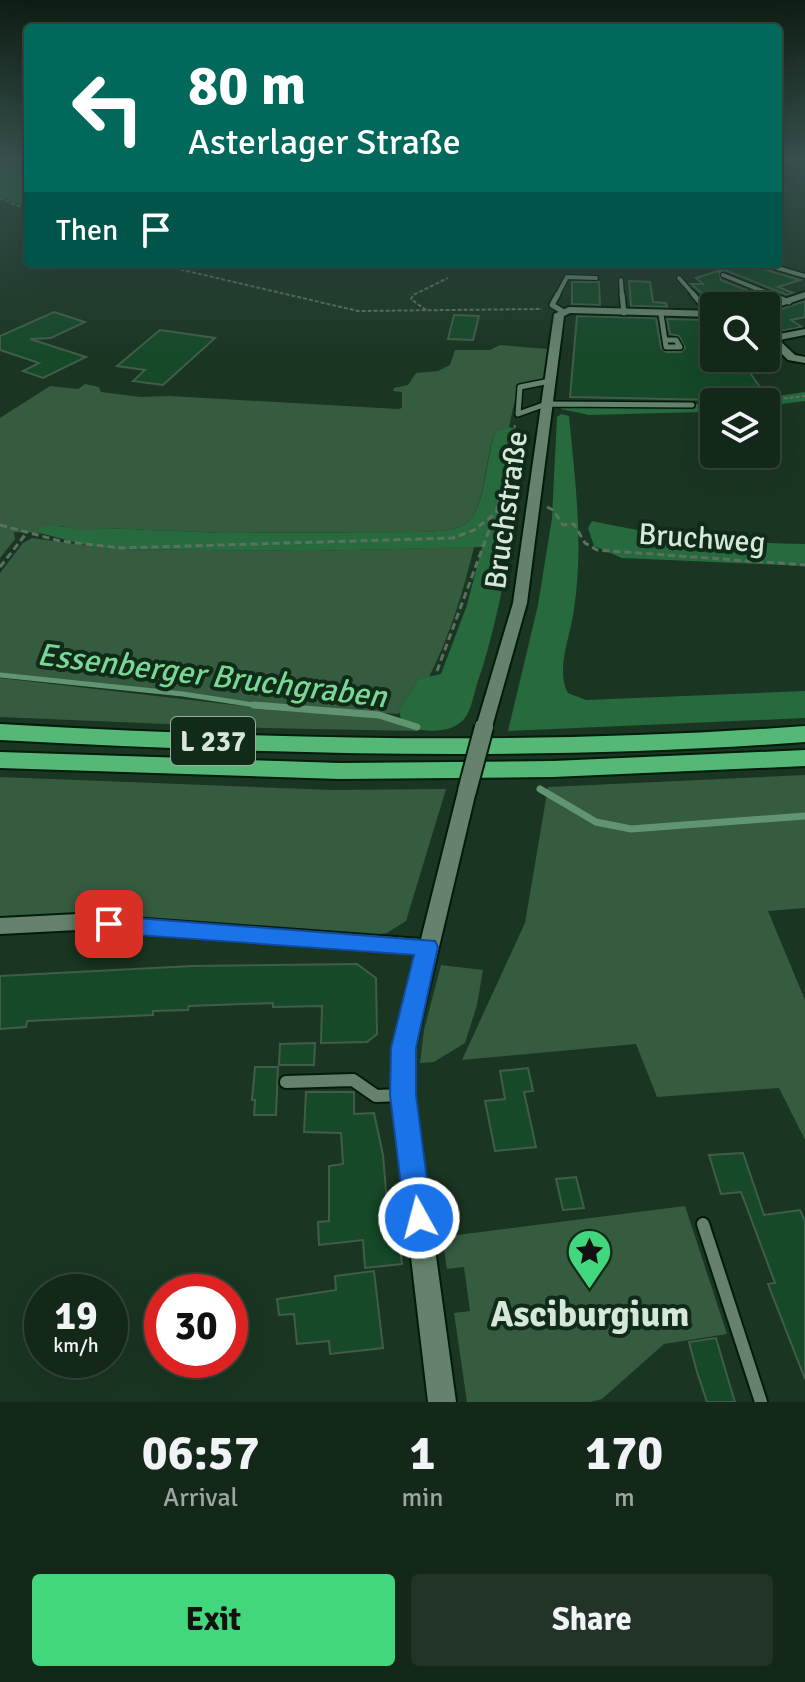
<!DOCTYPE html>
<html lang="en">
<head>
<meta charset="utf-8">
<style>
  :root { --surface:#14281a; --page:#213427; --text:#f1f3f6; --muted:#9da6a2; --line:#334439; --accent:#42d77c }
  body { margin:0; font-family:Signika,sans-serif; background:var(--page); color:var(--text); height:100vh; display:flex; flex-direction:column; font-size:30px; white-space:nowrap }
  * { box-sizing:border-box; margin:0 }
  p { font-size:26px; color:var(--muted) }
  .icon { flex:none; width:44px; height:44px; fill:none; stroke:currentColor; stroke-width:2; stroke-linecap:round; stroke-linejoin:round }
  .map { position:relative; height:1402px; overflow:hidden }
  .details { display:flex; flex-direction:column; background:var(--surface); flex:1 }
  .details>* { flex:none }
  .top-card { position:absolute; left:24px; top:24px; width:758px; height:244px; border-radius:8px; box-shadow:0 8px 32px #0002,0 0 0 2px var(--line); background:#00695c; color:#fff; overflow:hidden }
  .fabs { position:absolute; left:700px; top:292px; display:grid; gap:16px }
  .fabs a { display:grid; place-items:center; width:80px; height:80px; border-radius:8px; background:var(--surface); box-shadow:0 8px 32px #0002,0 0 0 2px var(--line); font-size:40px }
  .speed { position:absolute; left:24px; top:1274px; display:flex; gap:16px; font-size:40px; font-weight:700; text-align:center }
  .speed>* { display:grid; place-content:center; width:104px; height:104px; border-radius:50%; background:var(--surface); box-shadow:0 8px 32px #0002,0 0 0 2px var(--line); line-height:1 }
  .speed small { font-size:20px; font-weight:400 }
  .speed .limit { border:12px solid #d22; background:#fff; color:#111 }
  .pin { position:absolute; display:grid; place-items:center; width:68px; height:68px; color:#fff; margin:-34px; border-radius:16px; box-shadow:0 4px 12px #0006 }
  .me { position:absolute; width:88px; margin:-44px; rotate:353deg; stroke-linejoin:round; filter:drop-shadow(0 0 6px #0008) }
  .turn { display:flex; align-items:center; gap:28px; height:168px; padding:0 32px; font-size:36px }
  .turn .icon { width:104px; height:104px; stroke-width:2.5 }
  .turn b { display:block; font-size:56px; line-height:68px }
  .then { display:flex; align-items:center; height:76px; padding:0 32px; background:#0003; gap:16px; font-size:30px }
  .eta { display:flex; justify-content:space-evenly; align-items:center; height:136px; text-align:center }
  .eta b { font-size:48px; font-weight:800; line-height:56px }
  .primary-button { display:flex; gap:16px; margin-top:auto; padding:16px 32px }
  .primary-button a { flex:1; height:92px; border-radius:8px; background:var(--accent); color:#111; font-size:32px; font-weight:800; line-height:92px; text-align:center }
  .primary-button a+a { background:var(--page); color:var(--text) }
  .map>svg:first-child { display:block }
  .green { fill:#365c40 }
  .forest { fill:#266a3e }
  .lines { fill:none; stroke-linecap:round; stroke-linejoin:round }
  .stream-far1 { stroke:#619572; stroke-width:5 }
  .stream { stroke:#619572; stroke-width:7 }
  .building { fill:#154928; stroke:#415d48; stroke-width:2 }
  .service-far2-casing { stroke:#021c0b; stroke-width:6 }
  .service-far1-casing { stroke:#021c0b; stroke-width:8 }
  .service-casing { stroke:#021c0b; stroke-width:16 }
  .minor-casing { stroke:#021c0b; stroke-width:4 }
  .trunk-casing { stroke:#021c0b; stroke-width:4 }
  .path-far1 { stroke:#5a7160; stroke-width:2; stroke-dasharray:4 2; stroke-linecap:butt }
  .path { stroke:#5a7160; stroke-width:3; stroke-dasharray:7 4; stroke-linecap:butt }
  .service-far2 { stroke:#65826c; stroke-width:4 }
  .service-far1 { stroke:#65826c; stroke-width:5 }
  .service { stroke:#65826c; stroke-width:12 }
  .minor { fill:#65826c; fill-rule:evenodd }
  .trunk { fill:#55b877; fill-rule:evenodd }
  .minor-bridge-casing { stroke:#021c0b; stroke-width:22; stroke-linecap:butt }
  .minor-bridge { stroke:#65826c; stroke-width:18 }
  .route { fill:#1a73e8; stroke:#114b97; stroke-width:2 }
  .labels { text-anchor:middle; stroke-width:8; stroke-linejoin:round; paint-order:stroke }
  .shield { fill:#102b18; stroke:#9bae9f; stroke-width:2 }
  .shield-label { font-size:28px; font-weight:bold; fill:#d6e6d9 }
  .street-label { font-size:30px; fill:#d6e6d9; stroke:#102b18 }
  .water-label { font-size:32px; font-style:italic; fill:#7ad796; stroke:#102b18 }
  .near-poi-label { font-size:36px; font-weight:bold; fill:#d6e6d9; stroke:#102b18 }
</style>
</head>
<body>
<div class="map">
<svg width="805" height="1402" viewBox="0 0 805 1402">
  <rect width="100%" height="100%" fill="#1a3522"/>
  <g class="green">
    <path d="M500,345L548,349L545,380L518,386L509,427L496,431C485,453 486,506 468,522C457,531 438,531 424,532L224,533L102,528L88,534L62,526L38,529L39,533L14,532L15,539L0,558V418L50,386L78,389L85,384L99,387L101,392L140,397L170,396L398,409L402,408V392L393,391L394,388L408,385L416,373L438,371L450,365L455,350H490Z"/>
    <path d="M32,538L112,549L312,551L474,547C463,593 450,635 429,677L418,679L399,710V714L278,705L0,673V573L23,543Z"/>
    <path d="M0,678L268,709L401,719L402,724L418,731L264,728L0,717Z"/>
    <path d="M805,775V908L768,911L805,1000V1140L779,1088L657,1097L636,1044L462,1060L525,923L548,787Z"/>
    <path d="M0,777L331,790L446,789L406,921L387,933L368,936C245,925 123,913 0,920Z"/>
    <path d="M441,965L483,970L477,1005L465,1043L434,1062L420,1063L424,1030Z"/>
    <path d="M685,1206L727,1334L664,1344L602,1399L590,1402H467L454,1313L470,1311L464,1267L447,1269L442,1237Z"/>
  </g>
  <g class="forest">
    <path d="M28,163V208L0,196V166Z"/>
    <path d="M805,392V401L766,406V402H714V412H704L589,415L561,409V406L694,407L699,402L743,401Z"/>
    <path d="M561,414L569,416C575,480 584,545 574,609C571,635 555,670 568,693L586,700L805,691V718L508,731L538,605L552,518L557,417Z"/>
    <path d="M509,427L526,432C514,516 505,603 477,684C474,694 471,710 465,718C450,736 420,732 402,724L399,710L418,679L441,674L467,605L482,547L312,551L112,549C87,547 65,539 39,533L38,529C58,517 77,538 102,528L224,533L424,532C438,531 457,531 468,522C486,506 486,453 496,431Z"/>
    <path d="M592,521C663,537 732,543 805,544V566L622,558L594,546L588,528Z"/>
  </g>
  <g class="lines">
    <path class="stream-far1" d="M0,675L183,694L267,707"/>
    <g class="stream">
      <path d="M254,705L379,715L417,727"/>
      <path d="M540,789L596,822L631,829L805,816"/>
    </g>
  </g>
  <g class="building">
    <path d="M741,264H759L763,269L800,280L778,287L794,293L787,295L725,270L719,272L721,280L771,300L760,306H717L691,284H703L696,278Z"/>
    <path d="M629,281L650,282L653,302L666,303L667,307L631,306Z"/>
    <path d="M572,282H599L600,305L572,304Z"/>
    <path d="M805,301V317L791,320L802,327L775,332L766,326V314Z"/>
    <path d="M54,312L85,322L51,338L30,339L86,357L43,378L23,371L39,363L0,350V336Z"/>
    <path d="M454,315L479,316L473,340L448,339Z"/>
    <path d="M577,316L656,318L661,348L666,352H681L685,348L679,336L670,334L667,319L714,320V337H705L714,350V358H719L726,369L748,370L762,390L740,391L744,398L716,400L570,397Z"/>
    <path d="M160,330L215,338L163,385L133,381L145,370L117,366Z"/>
    <path d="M357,964L376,978L377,1034L367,1042L321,1043L322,1006L273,1007V1003L189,1006L188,1010L153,1011V1015L27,1021L26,1027L0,1029V976L192,966Z"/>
    <path d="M315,1043L314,1065H279L280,1044Z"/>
    <path d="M255,1067H278L276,1115H254L255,1100H252Z"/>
    <path d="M528,1068L533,1091L524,1092L536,1147L495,1151L485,1101L505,1099L500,1071Z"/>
    <path d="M306,1092H354V1114L374,1113L383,1155L388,1215L396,1214L402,1264L365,1268L363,1240L319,1245L318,1222L329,1221V1166L343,1164L341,1133L304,1132Z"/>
    <path d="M743,1153L764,1215L800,1210L805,1221V1379L768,1284L775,1283L741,1192L721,1194L709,1155Z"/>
    <path d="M576,1177L584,1208L563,1210L556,1179Z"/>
    <path d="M374,1271L383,1348L330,1354L329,1341L297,1344L294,1314L279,1315L277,1299L336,1290L335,1276Z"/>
    <path d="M716,1338L725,1369L735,1402H707L697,1372L689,1342Z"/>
  </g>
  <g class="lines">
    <defs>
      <g id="service-far2">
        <path d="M764,264L805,276"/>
        <path d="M723,275L775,296"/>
        <path d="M679,278L695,296"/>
        <path d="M621,280L622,296"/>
        <path d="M557,296L567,277L596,278"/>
      </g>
      <g id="service-far1">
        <path d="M558,294L552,305L562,311"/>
        <path d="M622,294L624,313"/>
        <path d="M693,294L710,314"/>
        <path d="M770,294L789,302"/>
        <path d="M661,314L666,347H680L676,340H665"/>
        <path d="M550,381L520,387L518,414L546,404L692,405"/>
      </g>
      <g id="service">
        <path d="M286,1082L353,1080L376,1096L402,1095"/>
        <path d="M703,1224L761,1402"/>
      </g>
      <g id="minor">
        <path d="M805,292V298L766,311V306H763Z"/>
        <path d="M569,307L714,311V317L570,313L564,316L527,603L492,727L484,732L476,727L513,603L554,314Z"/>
        <path d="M766,329L774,335L805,329V335L779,340L795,355L805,357V363L788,360L766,338Z"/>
        <path d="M467,785L473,787L476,791L415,1048L414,1095L456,1402H428L392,1095L393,1048L417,954L78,930L0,934V918L78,914L421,939L458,791L461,787Z"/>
      </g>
      <g id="trunk">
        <path d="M0,724C267,739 538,746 805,726V742C538,762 267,754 0,740Z"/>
        <path d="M805,750V766L553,777L340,779L0,768V752L340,763L553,761Z"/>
      </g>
    </defs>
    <use href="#service-far2" class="service-far2-casing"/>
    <use href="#service-far1" class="service-far1-casing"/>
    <use href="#service" class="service-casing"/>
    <use href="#minor" class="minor-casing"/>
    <use href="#trunk" class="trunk-casing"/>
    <g class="path-far1">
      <path d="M0,198L28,210"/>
      <path d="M157,264L358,311L542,309"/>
      <path d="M745,306L756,304"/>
      <path d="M426,310L411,299L413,295L448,278"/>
      <path d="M754,402L805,396"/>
      <path d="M702,405H714"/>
      <path d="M504,475L515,425"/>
    </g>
    <g class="path">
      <path d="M547,507L553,510L563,525L574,524L585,543L597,550L805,565"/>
      <path d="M0,525L60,541L122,548L453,538L474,530L496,513L505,473"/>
      <path d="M0,567L25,535"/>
      <path d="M437,671L494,517"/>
    </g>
    <use href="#service-far2" class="service-far2"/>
    <use href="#service-far1" class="service-far1"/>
    <use href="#service" class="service"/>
    <use href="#minor" class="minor"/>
    <use href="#trunk" class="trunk"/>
    <defs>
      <path id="minor-bridge" d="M467,791L484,727"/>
    </defs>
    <use href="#minor-bridge" class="minor-bridge-casing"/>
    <use href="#minor-bridge" class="minor-bridge"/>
  </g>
  <linearGradient id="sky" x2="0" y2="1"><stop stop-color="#0e1d13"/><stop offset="0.45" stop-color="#38514f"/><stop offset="1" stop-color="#38514f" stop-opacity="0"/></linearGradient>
  <rect width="805" height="355" fill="url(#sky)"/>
  <path class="route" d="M109,916L435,941L438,947L416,1048V1095L432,1218L428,1227L419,1231L409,1227L405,1218L390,1095L391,1048L414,955L109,933L101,931L98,924L101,918Z"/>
  <defs>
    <symbol id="sight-pin" viewBox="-11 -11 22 30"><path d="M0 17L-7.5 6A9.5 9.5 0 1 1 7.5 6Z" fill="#42d77c" stroke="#102b18"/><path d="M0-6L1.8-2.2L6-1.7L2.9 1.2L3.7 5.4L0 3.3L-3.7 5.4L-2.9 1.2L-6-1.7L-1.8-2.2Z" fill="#111"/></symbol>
  </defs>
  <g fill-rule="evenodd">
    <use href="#sight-pin" x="564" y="1226" width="51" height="69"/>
  </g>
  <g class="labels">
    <rect class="shield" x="171" y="717" width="84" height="48" rx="6"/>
    <g class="shield-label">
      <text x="213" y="751">L 237</text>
    </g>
    <g class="street-label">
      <text transform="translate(506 510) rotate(-82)" y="10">Bruchstraße</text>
      <text transform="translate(702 538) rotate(4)" y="10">Bruchweg</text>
    </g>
    <g class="water-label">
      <text transform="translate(212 675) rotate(7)" y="11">Essenberger Bruchgraben</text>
    </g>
    <g class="near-poi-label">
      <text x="590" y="1326">Asciburgium</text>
    </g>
  </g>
</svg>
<div class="fabs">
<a><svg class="icon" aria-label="search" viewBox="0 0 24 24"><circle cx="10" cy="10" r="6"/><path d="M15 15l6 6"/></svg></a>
<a><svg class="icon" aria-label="layers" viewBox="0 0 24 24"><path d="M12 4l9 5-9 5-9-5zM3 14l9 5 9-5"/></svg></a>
</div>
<div class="speed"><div>19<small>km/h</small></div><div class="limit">30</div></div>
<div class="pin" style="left:109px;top:924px;background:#d93025"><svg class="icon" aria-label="arrive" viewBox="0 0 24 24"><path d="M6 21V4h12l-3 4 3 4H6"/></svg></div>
<svg class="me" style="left:419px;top:1218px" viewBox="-20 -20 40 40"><circle r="17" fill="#1a73e8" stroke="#fff" stroke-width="3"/><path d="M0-11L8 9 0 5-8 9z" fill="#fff"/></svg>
<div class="top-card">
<div class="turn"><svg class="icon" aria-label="left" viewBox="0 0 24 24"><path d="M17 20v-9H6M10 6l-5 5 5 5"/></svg><div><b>80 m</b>Asterlager Straße</div></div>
<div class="then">Then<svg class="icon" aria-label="arrive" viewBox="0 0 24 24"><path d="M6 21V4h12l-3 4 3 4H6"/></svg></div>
</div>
</div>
<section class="details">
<div class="eta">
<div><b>06:57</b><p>Arrival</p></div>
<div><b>1</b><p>min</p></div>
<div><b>170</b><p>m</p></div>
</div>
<div class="primary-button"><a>Exit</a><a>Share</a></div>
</section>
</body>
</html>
